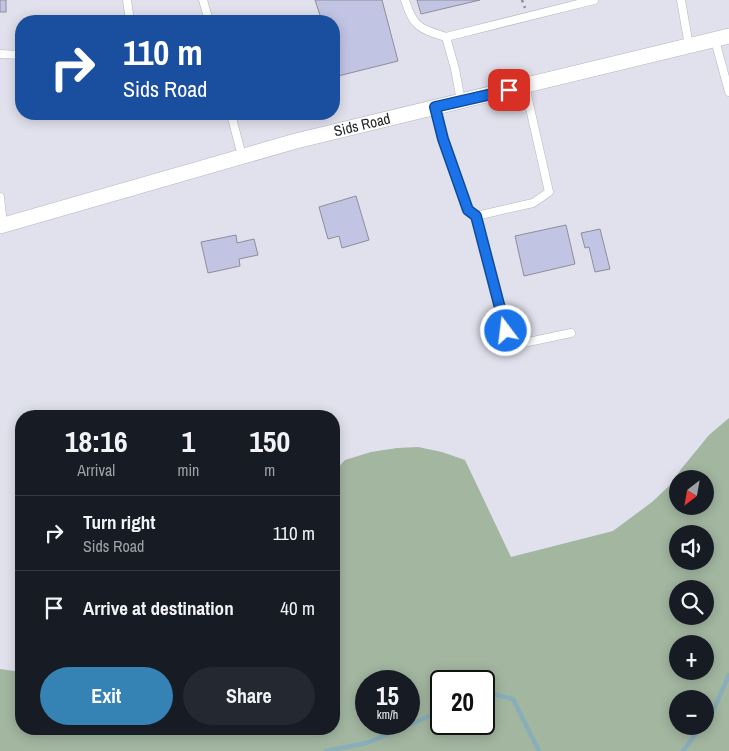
<!DOCTYPE html>
<html lang="en">
<head>
<meta charset="utf-8">
<style>
  :root { --surface:#171b24; --page:#242831; --text:#f1f3f6; --muted:#9ea1a6; --line:#363941; --accent:#3582b4 }
  body { margin:0; font-family:"Archivo Narrow",sans-serif; background:var(--page); color:var(--text); height:100vh; display:flex; flex-direction:column; font-size:19px; white-space:nowrap }
  * { box-sizing:border-box; margin:0 }
  p { font-size:16px; color:var(--muted) }
  .icon { flex:none; width:28px; height:28px; fill:none; stroke:currentColor; stroke-width:2; stroke-linecap:round; stroke-linejoin:round }
  .map { position:relative; flex:1; overflow:hidden }
  .sheet { position:absolute; left:15px; top:410px; width:325px; height:325px; display:flex; flex-direction:column; background:var(--surface); border-radius:20px; box-shadow:0 2px 12px #0003 }
  .sheet>* { flex:none }
  .banner { position:absolute; left:15px; top:15px; width:325px; height:105px; border-radius:20px; box-shadow:0 2px 12px #0003; background:#1a4fa0; color:#fff; overflow:hidden }
  .needle { width:32px; rotate:211deg }
  .tools { position:absolute; left:669px; top:470px; display:grid; gap:10px }
  .tools a { display:grid; place-items:center; width:45px; height:45px; border-radius:50%; background:var(--surface); box-shadow:0 2px 12px #0003; font-size:25px }
  .speed { position:absolute; left:355px; top:670px; display:flex; gap:10px; font-size:25px; font-weight:700; text-align:center }
  .speed>* { display:grid; place-content:center; width:65px; height:65px; border-radius:50%; background:var(--surface); box-shadow:0 2px 12px #0003; line-height:1 }
  .speed small { font-size:12px; font-weight:400 }
  .speed .limit { border:2px solid #111; border-radius:8px; background:#fff; color:#111 }
  .pin { position:absolute; display:grid; place-items:center; width:42px; height:42px; color:#fff; margin:-21px; border-radius:10px; box-shadow:0 2px 8px #0006 }
  .me { position:absolute; width:55px; margin:-28px; rotate:345deg; stroke-linejoin:round; filter:drop-shadow(0 0 4px #0008) }
  .turn { display:flex; align-items:center; gap:18px; height:105px; padding:0 25px; font-size:22px }
  .turn .icon { width:65px; height:65px; stroke-width:2.5 }
  .turn b { display:block; font-size:35px; line-height:42px }
  .eta { display:flex; justify-content:space-evenly; align-items:center; height:85px; text-align:center }
  .eta b { font-size:30px; font-weight:700; line-height:35px }
  .action { display:flex; gap:10px; margin-top:auto; padding:10px 25px }
  .action a { flex:1; height:58px; border-radius:30px; background:var(--accent); color:#fff; font-size:20px; font-weight:700; line-height:58px; text-align:center }
  .action a+a { background:var(--page); color:var(--text) }
  ul { padding:0; list-style:none }
  li { display:flex; align-items:center; gap:15px; height:75px; padding:0 25px; border-top:1px solid var(--line) }
  li div { flex:1 }
  li b { display:block; font-size:19px }
  li em { font-style:normal }
  .map>svg:first-child { display:block }
  .green { fill:#a2b6a0; fill-rule:evenodd }
  .lines { fill:none; stroke-linecap:round; stroke-linejoin:round }
  .stream { stroke:#88aeb9; stroke-width:4.5 }
  .building { fill:#c2c4e3; stroke:#8d8e98 }
  .lane-casing { stroke:#b4b5bf; stroke-width:9 }
  .street-casing { stroke:#b4b5bf; stroke-width:16 }
  .path { stroke:#8b8b93; stroke-width:2.5; stroke-dasharray:2.5 4; stroke-linecap:butt }
  .lane { stroke:#fff; stroke-width:8 }
  .street { stroke:#fff; stroke-width:15 }
  .route-casing { stroke:#114b97; stroke-width:12 }
  .route { stroke:#1a73e8; stroke-width:9 }
  .labels { text-anchor:middle; stroke-width:4.5; stroke-linejoin:round; paint-order:stroke }
  .street-label { font-size:15px; fill:#27272b; stroke:#fff }
</style>
</head>
<body>
<div class="map">
<svg width="729" height="751" viewBox="0 0 729 751">
  <rect width="100%" height="100%" fill="#e0e1ec"/>
  <path class="green" d="M729,418V751H0V669L21,672V729H334V472L345,460L371,452L397,448L418,447L442,452L465,460L511,557L613,531L652,502L669,486L682,468L709,435ZM678,479H705V506H678ZM678,534H705V561H678ZM678,589H705V616H678ZM678,644H705V671H678ZM366,681H409V724H366ZM484,681V724H441V681ZM678,699H705V726H678Z"/>
  <g class="lines">
    <g class="stream">
      <path d="M484,692L513,699L539,751"/>
      <path d="M705,722L712,713L729,675"/>
      <path d="M326,751L367,743L434,714L441,709"/>
      <path d="M683,751L702,726"/>
    </g>
  </g>
  <g class="building">
    <rect x="0" y="0" width="6" height="12"/>
    <path d="M315,0H382L398,61L338,76L334,62V21H322Z"/>
    <path d="M417,0H480L421,14Z"/>
    <path d="M356,196L369,240L342,248L339,236L328,239L319,207Z"/>
    <path d="M566,225L575,264L524,276L515,236Z"/>
    <path d="M600,229L610,269L595,272L589,247L585,248L581,233Z"/>
    <path d="M236,235L237,243L254,239L258,255L239,259L240,266L208,273L201,242Z"/>
  </g>
  <g class="lines">
    <defs>
      <g id="lane">
        <path d="M127,0L130,21"/>
        <path d="M203,0L209,21"/>
        <path d="M405,0C413,27 420,29 446,37L455,69L461,101"/>
        <path d="M681,0L689,46"/>
        <path d="M446,37L594,0"/>
        <path d="M715,40L729,92"/>
        <path d="M0,54L21,55"/>
        <path d="M435,107L443,139L468,210L476,216L533,203L549,192L525,86"/>
        <path d="M231,114L242,156"/>
        <path d="M0,197L3,225"/>
        <path d="M476,216L506,331L514,345L571,333"/>
      </g>
      <g id="street">
        <path id="s1" d="M0,226L296,141L729,36"/>
      </g>
    </defs>
    <use href="#lane" class="lane-casing"/>
    <use href="#street" class="street-casing"/>
    <path class="path" d="M522,0L525,8"/>
    <use href="#lane" class="lane"/>
    <use href="#street" class="street"/>
  </g>
  <g class="lines">
    <defs>
      <path id="route" d="M506,331L476,216L468,210L443,139L435,107L509,90"/>
    </defs>
    <use href="#route" class="route-casing"/>
    <use href="#route" class="route"/>
  </g>
  <g class="labels">
    <g class="street-label">
      <text dy="5" stroke="none"><textPath href="#s1" startOffset="376">Sids Road</textPath></text>
    </g>
  </g>
</svg>
<div class="tools">
<a><svg class="needle" viewBox="-14 -14 28 28"><path d="M0-13l5 13h-10z" fill="#e53935"/><path d="M0 13l5-13h-10z" fill="#9ea1a6"/></svg></a>
<a><svg class="icon" aria-label="sound" viewBox="0 0 24 24"><path d="M4 9h4l5-4v14l-5-4H4zM17 9q2 3 0 6"/></svg></a>
<a><svg class="icon" aria-label="search" viewBox="0 0 24 24"><circle cx="10" cy="10" r="6"/><path d="M15 15l6 6"/></svg></a>
<a>+</a>
<a>−</a>
</div>
<div class="speed"><div>15<small>km/h</small></div><div class="limit">20</div></div>
<div class="pin" style="left:509px;top:90px;background:#d93025"><svg class="icon" aria-label="arrive" viewBox="0 0 24 24"><path d="M6 21V4h12l-3 4 3 4H6"/></svg></div>
<svg class="me" style="left:506px;top:331px" viewBox="-20 -20 40 40"><circle r="17" fill="#1a73e8" stroke="#fff" stroke-width="3"/><path d="M0-11L8 9 0 5-8 9z" fill="#fff"/></svg>
<div class="banner">
<div class="turn"><svg class="icon" aria-label="right" viewBox="0 0 24 24"><path d="M7 20v-9h11M14 6l5 5-5 5"/></svg><div><b>110 m</b>Sids Road</div></div>
</div>
<section class="sheet">
<div class="eta">
<div><b>18:16</b><p>Arrival</p></div>
<div><b>1</b><p>min</p></div>
<div><b>150</b><p>m</p></div>
</div>
<ul>
<li><svg class="icon" aria-label="right" viewBox="0 0 24 24"><path d="M7 20v-9h11M14 6l5 5-5 5"/></svg><div><b>Turn right</b><p>Sids Road</p></div><em>110 m</em></li>
<li><svg class="icon" aria-label="arrive" viewBox="0 0 24 24"><path d="M6 21V4h12l-3 4 3 4H6"/></svg><div><b>Arrive at destination</b></div><em>40 m</em></li>
</ul>
<div class="action"><a>Exit</a><a>Share</a></div>
</section>
</div>
</body>
</html>
